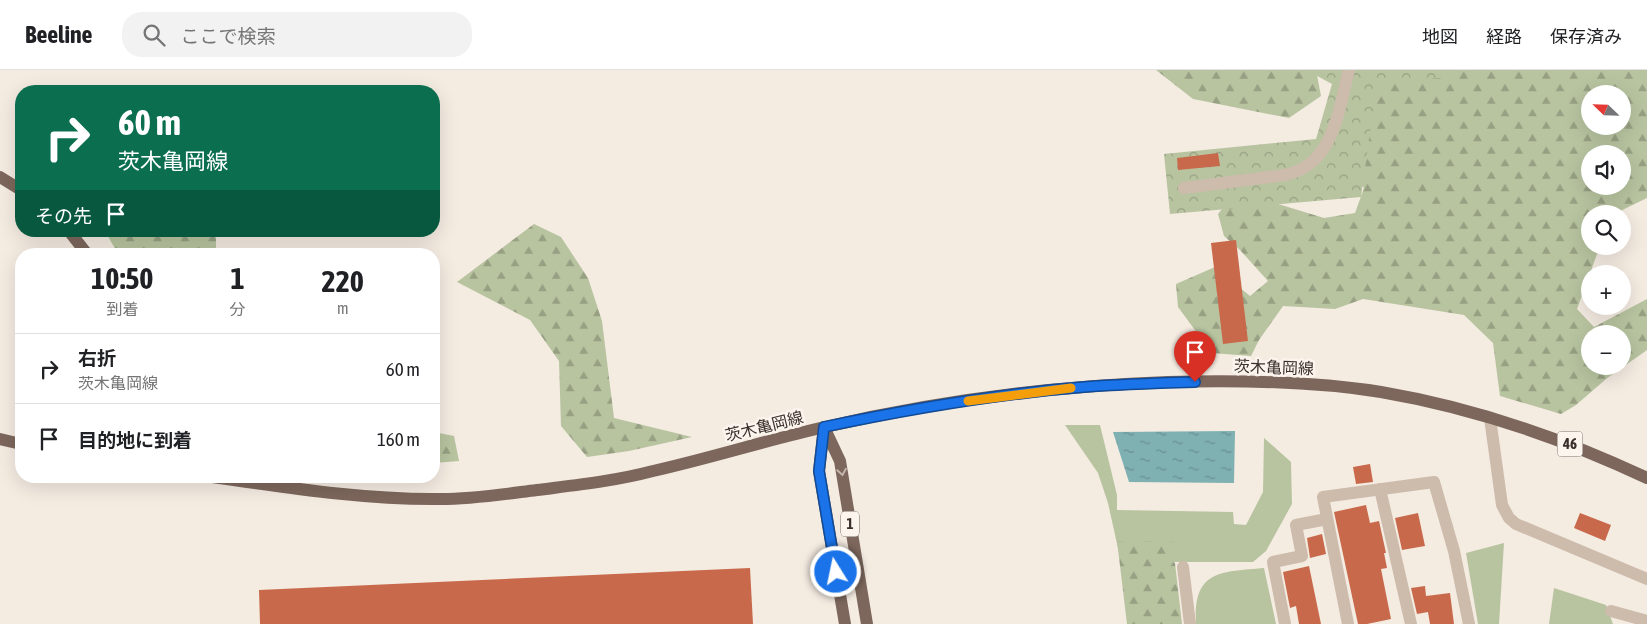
<!DOCTYPE html>
<html lang="ja">
<head>
<meta charset="utf-8">
<style>
  :root { --surface:#fff; --page:#f2f2f2; --text:#202124; --muted:#757577; --line:#e0e0e0 }
  body { margin:0; font-family:"Asap Condensed","Noto Sans JP",sans-serif; background:var(--page); color:var(--text); height:100vh; display:flex; flex-direction:column; font-size:19px; white-space:nowrap }
  * { box-sizing:border-box; margin:0 }
  p { font-size:16px; color:var(--muted) }
  .icon { flex:none; width:28px; height:28px; fill:none; stroke:currentColor; stroke-width:2; stroke-linecap:round; stroke-linejoin:round }
  .map { position:relative; flex:1; overflow:hidden }
  .side { position:absolute; left:15px; top:178px; width:425px; height:235px; display:flex; flex-direction:column; background:var(--surface); border-radius:20px; box-shadow:0 5px 20px #0002 }
  .side>* { flex:none }
  .top-card { position:absolute; left:15px; top:15px; width:425px; height:152px; border-radius:20px; box-shadow:0 5px 20px #0002; background:#0b6e4f; color:#fff; overflow:hidden }
  .needle { width:32px; rotate:293deg }
  .tools { position:absolute; left:1581px; top:15px; display:grid; gap:10px }
  .tools a { display:grid; place-items:center; width:50px; height:50px; border-radius:50%; background:var(--surface); box-shadow:0 5px 20px #0002; font-size:25px }
  .pin { position:absolute; display:grid; place-items:center; width:42px; height:42px; color:#fff; margin:-51px -21px; border-radius:50% 50% 50% 0; rotate:-45deg; box-shadow:0 0 5px #0007 }
  .pin .icon { rotate:45deg }
  .me { position:absolute; width:55px; margin:-28px; rotate:350deg; stroke-linejoin:round; filter:drop-shadow(0 0 4px #0008) }
  .turn { display:flex; align-items:center; gap:18px; height:105px; padding:0 20px; font-size:22px }
  .turn .icon { width:65px; height:65px; stroke-width:2.5 }
  .turn b { display:block; font-size:35px; line-height:42px }
  .then { display:flex; align-items:center; height:48px; padding:0 20px; background:#0003; gap:10px; font-size:19px }
  .eta { display:flex; justify-content:space-evenly; align-items:center; height:85px; text-align:center }
  .eta b { font-size:30px; font-weight:700; line-height:35px }
  ul { padding:0; list-style:none }
  li { display:flex; align-items:center; gap:15px; height:70px; padding:0 20px; border-top:1px solid var(--line) }
  li div { flex:1 }
  li b { display:block; font-size:19px }
  li em { font-style:normal }
  header { display:flex; align-items:center; gap:30px; box-sizing:border-box; height:70px; padding:0 25px; background:var(--surface); border-bottom:1px solid var(--line) }
  header strong { font-size:24px }
  nav { display:flex; gap:28px; margin-inline-start:auto; font-size:18px }
  .search { width:350px; height:45px; background:var(--page); display:flex; align-items:center; gap:12px; box-sizing:border-box; padding:0 18px; border-radius:20px; color:var(--muted); font-size:19px }
  .map>svg:first-child { display:block }
  .green { fill:#b8c4a0 }
  .forest { fill:url(#forest-firs); fill-rule:evenodd }
  .park { fill:url(#park-crowns) }
  .water { fill:url(#water-ripples) }
  .building { fill:#c8694b }
  .lines { fill:none; stroke-linecap:round; stroke-linejoin:round }
  .pedestrian { stroke:#cdbbac; stroke-width:12 }
  .minor { stroke:#cdbbac; stroke-width:12 }
  .primary { stroke:#7d675c; stroke-width:12 }
  .oneway { stroke:#c2b5ac }
  .route-casing { stroke:#114b97; stroke-width:12 }
  .route { stroke:#1a73e8; stroke-width:9 }
  .slow { stroke:#f59e0b; stroke-width:9 }
  .labels { text-anchor:middle; stroke-width:5; stroke-linejoin:round; paint-order:stroke }
  .shield { fill:#fbf5ee; stroke:#756b66; stroke-width:1 }
  .shield-label { font-size:15px; font-weight:bold; fill:#3b302b }
  .street-label { font-size:16px; fill:#3b302b; stroke:#fbf5ee }
</style>
</head>
<body>
<header>
<strong>Beeline</strong>
<div class="search"><svg class="icon" aria-label="search" viewBox="0 0 24 24"><circle cx="10" cy="10" r="6"/><path d="M15 15l6 6"/></svg>ここで検索</div>
<nav><a>地図</a><a>経路</a><a>保存済み</a></nav>
</header>
<div class="map">
<svg width="1647" height="554" viewBox="0 0 1647 554">
  <defs>
    <pattern id="forest-firs" width="22" height="20" patternUnits="userSpaceOnUse" patternTransform="scale(1.25)"><rect width="22" height="20" fill="#b8c4a0"/><path d="M5 1l3.5 6h-7zM16 11l3.5 6h-7z" fill="#97a083"/></pattern>
    <pattern id="park-crowns" width="20" height="18" patternUnits="userSpaceOnUse" patternTransform="scale(1.25)"><rect width="20" height="18" fill="#b8c4a0"/><path d="M2 6a3 3 0 1 1 6 0M12 15a3 3 0 1 1 6 0" fill="none" stroke="#97a083"/></pattern>
    <pattern id="water-ripples" width="26" height="14" patternUnits="userSpaceOnUse" patternTransform="scale(1.25)"><rect width="26" height="14" fill="#7fb0b2"/><path d="M2 4q2-2 4 0t4 0M15 11q2-2 4 0t4 0" fill="none" stroke="#699091"/></pattern>
  </defs>
  <rect width="100%" height="100%" fill="#f4ebe1"/>
  <g class="green">
    <path d="M1065,355H1100L1117,425V440L1233,442L1234,454L1246,455L1263,422L1264,368L1291,392L1292,434L1266,481L1253,492H1121L1108,433L1098,403Z"/>
    <path d="M1504,473L1499,554H1478L1466,483Z"/>
    <path d="M1264,498L1276,554H1196C1193,500 1220,502 1264,498Z"/>
    <path d="M1554,518L1606,535L1613,554H1549Z"/>
  </g>
  <g class="forest">
    <path d="M1156,0H1316L1321,26L1289,48L1193,29Z"/>
    <path d="M1389,0H1647V128L1614,144H1590V176H1600L1577,239L1594,257L1647,229V280L1606,309L1576,335L1561,344L1500,326L1493,273L1464,245L1363,229L1335,239L1283,236L1259,270L1251,286L1212,283L1178,237L1176,214L1215,197L1250,226L1268,211L1240,180L1224,166L1218,144L1232,126L1268,131L1324,148L1355,143L1364,118L1344,93V43ZM1590,24H1622V56H1590ZM1590,84H1622V116H1590ZM1590,264H1622V296H1590Z"/>
    <path d="M534,154L561,167L588,208L602,251L614,348L692,367L629,381L587,387L561,356L559,291L530,250L457,212Z"/>
    <path d="M105,161H216V184H118Z"/>
    <path d="M434,362L454,366L459,391L434,393Z"/>
    <path d="M1117,471H1175V477L1167,481V488L1175,493L1182,554H1127Z"/>
  </g>
  <path class="park" d="M1306,0H1459L1441,8L1377,12L1361,127L1170,144L1164,84L1316,69L1332,14Z"/>
  <path class="water" d="M1235,361L1234,413L1129,412L1113,362Z"/>
  <g class="building">
    <path d="M1218,83L1220,96L1178,100L1177,88Z"/>
    <path d="M1236,170L1248,271L1223,274L1211,173Z"/>
    <path d="M1370,394L1373,412L1356,414L1353,397Z"/>
    <path d="M1366,435L1370,453L1379,451L1386,483H1384L1387,498L1381,499L1391,549L1367,554H1358L1334,442Z"/>
    <path d="M1418,443L1425,476L1402,480L1395,448Z"/>
    <path d="M1580,443L1611,455L1605,471L1574,458Z"/>
    <path d="M1322,464L1326,484L1310,488L1307,468Z"/>
    <path d="M1309,496L1321,554H1299L1296,536L1290,538L1283,502Z"/>
    <path d="M750,498L753,554H260L259,520Z"/>
    <path d="M1425,516L1426,526L1450,523L1454,554H1430L1428,542L1417,544L1411,518Z"/>
  </g>
  <g class="lines">
    <path class="pedestrian" d="M1184,118L1285,105C1334,95 1338,41 1349,0"/>
    <g class="minor">
      <path d="M1490,348L1502,435L1509,448L1516,454L1647,509"/>
      <path d="M1380,419L1411,554"/>
      <path d="M1183,497L1190,554"/>
      <path d="M1611,541L1647,551"/>
      <path d="M1285,554L1273,492L1302,486L1296,455L1327,449"/>
      <path d="M1348,554L1323,427L1434,412L1454,481L1469,554"/>
    </g>
    <g class="primary">
      <path d="M0,107L21,120"/>
      <path d="M69,161L87,184"/>
      <path d="M824,357L840,391L867,554"/>
      <path d="M824,357L819,401L845,554"/>
      <path d="M0,369L21,374"/>
      <path d="M206,406C284,417 363,430 441,429C473,429 505,424 537,420C576,415 615,411 653,401C711,388 767,370 825,357C937,331 1053,316 1168,312C1239,310 1311,311 1381,322C1475,338 1562,368 1647,408"/>
    </g>
  </g>
  <defs><path id="oneway-chevron" d="M-2-3.5L2.5 0L-2 3.5" fill="none" stroke-width="1.6" stroke-linecap="round" stroke-linejoin="round" transform="scale(1.25)"/></defs>
  <use class="oneway" href="#oneway-chevron" transform="translate(842 402) rotate(81)"/>
  <g class="lines">
    <defs>
      <path id="route" d="M836,502L819,401L824,357C910,339 997,324 1084,317C1121,314 1158,313 1195,312"/>
    </defs>
    <use href="#route" class="route-casing"/>
    <use href="#route" class="route"/>
    <path class="slow" d="M968,331L1071,318"/>
  </g>
  <g class="labels">
    <g class="shield">
      <rect x="1557.5" y="361.5" width="25" height="25" rx="4"/>
      <rect x="841" y="441.5" width="18" height="25" rx="4"/>
    </g>
    <g class="shield-label">
      <text x="1570" y="379">46</text>
      <text x="850" y="459">1</text>
    </g>
    <g class="street-label">
      <text transform="translate(1274 297) rotate(2)" y="6">茨木亀岡線</text>
      <text transform="translate(764 356) rotate(-14)" y="6">茨木亀岡線</text>
    </g>
  </g>
</svg>
<div class="tools">
<a><svg class="needle" viewBox="-14 -14 28 28"><path d="M0-13l5 13h-10z" fill="#e53935"/><path d="M0 13l5-13h-10z" fill="#757577"/></svg></a>
<a><svg class="icon" aria-label="sound" viewBox="0 0 24 24"><path d="M4 9h4l5-4v14l-5-4H4zM17 9q2 3 0 6"/></svg></a>
<a><svg class="icon" aria-label="search" viewBox="0 0 24 24"><circle cx="10" cy="10" r="6"/><path d="M15 15l6 6"/></svg></a>
<a>+</a>
<a>−</a>
</div>
<div class="pin" style="left:1195px;top:312px;background:#d93025"><svg class="icon" aria-label="arrive" viewBox="0 0 24 24"><path d="M6 21V4h12l-3 4 3 4H6"/></svg></div>
<svg class="me" style="left:836px;top:502px" viewBox="-20 -20 40 40"><circle r="17" fill="#1a73e8" stroke="#fff" stroke-width="3"/><path d="M0-11L8 9 0 5-8 9z" fill="#fff"/></svg>
<div class="top-card">
<div class="turn"><svg class="icon" aria-label="right" viewBox="0 0 24 24"><path d="M7 20v-9h11M14 6l5 5-5 5"/></svg><div><b>60 m</b>茨木亀岡線</div></div>
<div class="then">その先<svg class="icon" aria-label="arrive" viewBox="0 0 24 24"><path d="M6 21V4h12l-3 4 3 4H6"/></svg></div>
</div>
<section class="side">
<div class="eta">
<div><b>10:50</b><p>到着</p></div>
<div><b>1</b><p>分</p></div>
<div><b>220</b><p>m</p></div>
</div>
<ul>
<li><svg class="icon" aria-label="right" viewBox="0 0 24 24"><path d="M7 20v-9h11M14 6l5 5-5 5"/></svg><div><b>右折</b><p>茨木亀岡線</p></div><em>60 m</em></li>
<li><svg class="icon" aria-label="arrive" viewBox="0 0 24 24"><path d="M6 21V4h12l-3 4 3 4H6"/></svg><div><b>目的地に到着</b></div><em>160 m</em></li>
</ul>
</section>
</div>
</body>
</html>
